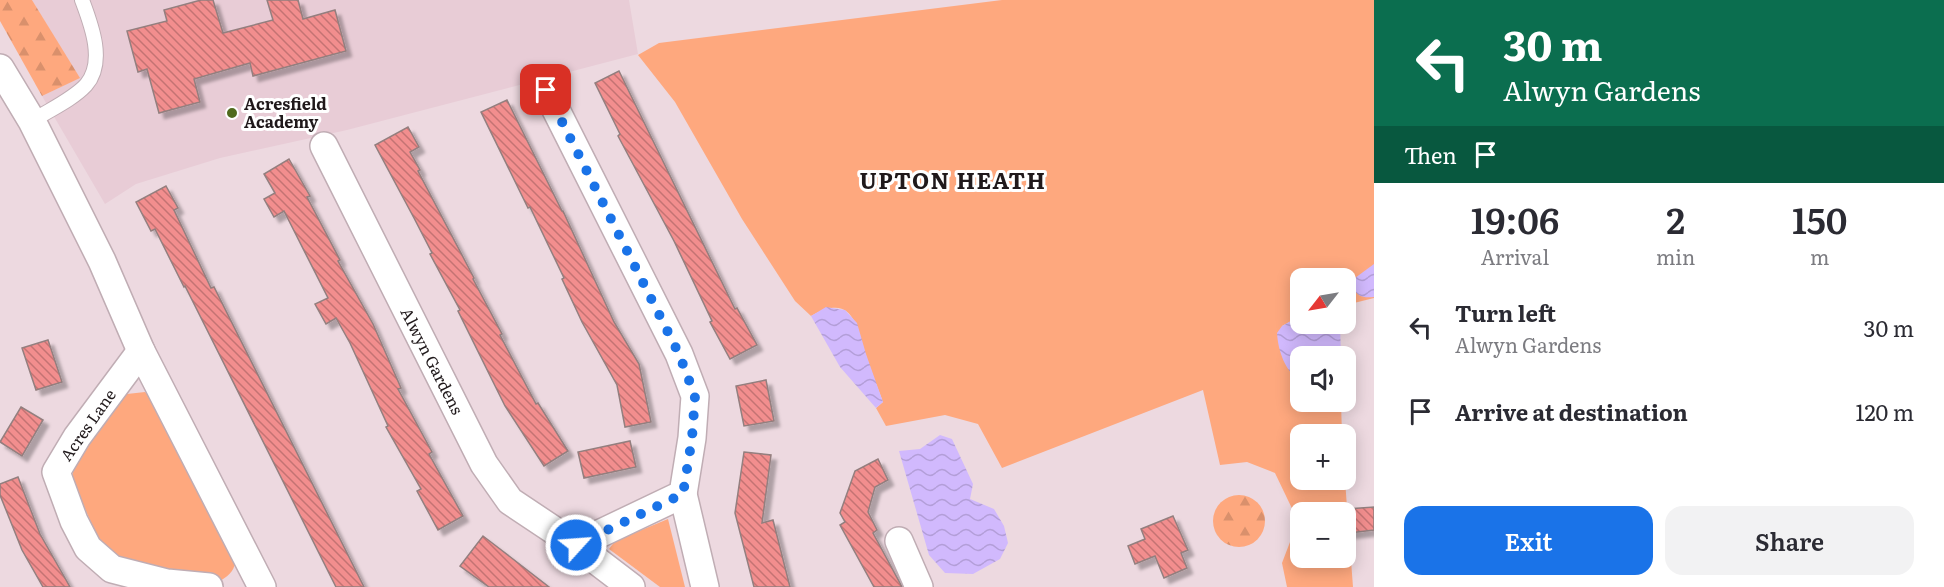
<!DOCTYPE html>
<html lang="en">
<head>
<meta charset="utf-8">
<style>
  :root { --surface:#fff; --page:#f2f2f3; --text:#2b2b33; --muted:#7c7c81; --accent:#1a73e8 }
  body { margin:0; font-family:Literata,serif; background:var(--page); color:var(--text); height:100vh; display:flex; flex-direction:column; font-size:22px; white-space:nowrap }
  * { box-sizing:border-box; margin:0 }
  p { font-size:20px; color:var(--muted) }
  .icon { flex:none; width:33px; height:33px; fill:none; stroke:currentColor; stroke-width:2; stroke-linecap:round; stroke-linejoin:round }
  .map { position:relative; flex:1; overflow:hidden }
  .details { display:flex; flex-direction:column; background:var(--surface); width:570px }
  .details>* { flex:none }
  .hud { background:#0b6e4f; color:#fff; overflow:hidden }
  .needle { width:39px; rotate:239deg }
  .fabs { position:absolute; left:1290px; top:268px; display:grid; gap:12px }
  .fabs a { display:grid; place-items:center; width:66px; height:66px; border-radius:12px; background:var(--surface); box-shadow:0 3px 15px #0003; font-size:30px }
  .pin { position:absolute; display:grid; place-items:center; width:51px; height:51px; color:#fff; margin:-26px; border-radius:12px; box-shadow:0 3px 9px #0006 }
  .me { position:absolute; width:66px; margin:-33px; rotate:64deg; stroke-linejoin:round; filter:drop-shadow(0 0 4px #0008) }
  .turn { display:flex; align-items:center; gap:21px; height:126px; padding:0 30px; font-size:27px }
  .turn .icon { width:78px; height:78px; stroke-width:2.5 }
  .turn b { display:block; font-size:42px; line-height:51px }
  .then { display:flex; align-items:center; height:57px; padding:0 30px; background:#0003; gap:12px; font-size:22px }
  .eta { display:flex; justify-content:space-evenly; align-items:center; height:102px; text-align:center }
  .eta b { font-size:36px; font-weight:600; line-height:42px }
  .cta { display:flex; gap:12px; margin-top:auto; padding:12px 30px }
  .cta a { flex:1; height:69px; border-radius:18px; background:var(--accent); color:#fff; font-size:24px; font-weight:600; line-height:69px; text-align:center }
  .cta a+a { background:var(--page); color:var(--text) }
  ul { padding:0; list-style:none }
  li { display:flex; align-items:center; gap:18px; height:84px; padding:0 30px }
  li div { flex:1 }
  li b { display:block; font-size:22px }
  li em { font-style:normal }
  main { display:flex; flex:1; min-height:0 }
  .map>svg:first-child { display:block }
  .built { fill:#e8ccd6 }
  .green { fill:#fea87e; fill-rule:evenodd }
  .forest { fill:url(#forest-firs) }
  .water { fill:url(#water-waves) }
  .building { fill:url(#building-back-hatch); stroke:#937f7f; stroke-width:1.5; filter:url(#shadow) }
  .lines { fill:none; stroke-linecap:round; stroke-linejoin:round }
  .service-casing { stroke:#c0adb4; stroke-width:16 }
  .minor-casing { stroke:#c0adb4; stroke-width:30 }
  .service { stroke:#fff; stroke-width:14 }
  .minor { stroke:#fff; stroke-width:27 }
  .route { stroke:#1a73e8; stroke-width:10; stroke-dasharray:0 18 }
  .poi-dot { fill:#506a1d; stroke:#fff; stroke-width:2 }
  .labels { text-anchor:middle; stroke-width:6; stroke-linejoin:round; paint-order:stroke }
  .poi-label { font-size:16px; font-weight:bold; fill:#20191b; stroke:#fff; text-anchor:start }
  .street-label { font-size:16px; fill:#20191b; stroke:#fff }
  .district-label { font-size:22px; font-weight:bold; letter-spacing:1.5px; fill:#20191b; stroke:#fff }
</style>
</head>
<body>
<main>
<div class="map">
<svg width="1374" height="587" viewBox="0 0 1374 587">
  <defs>
    <pattern id="forest-firs" width="22" height="20" patternUnits="userSpaceOnUse" patternTransform="scale(1.5)"><rect width="22" height="20" fill="#fea87e"/><path d="M5 1l3.5 6h-7zM16 11l3.5 6h-7z" fill="#d9906c"/></pattern>
    <pattern id="water-waves" width="16" height="10" patternUnits="userSpaceOnUse" patternTransform="scale(1.5)"><rect width="16" height="10" fill="#d1b9fd"/><path d="M0 5q4-4 8 0t8 0" fill="none" stroke="#b39ed8"/></pattern>
    <pattern id="building-back-hatch" width="6" height="6" patternUnits="userSpaceOnUse" patternTransform="scale(1.5)"><rect width="6" height="6" fill="#f28e8e"/><path d="M-1 5l2 2M0 0l6 6M5-1l2 2" fill="none" stroke="#c47373"/></pattern>
    <filter id="shadow"><feDropShadow dx="5.5" dy="5.5" stdDeviation="1.5" flood-color="#0004"/></filter>
  </defs>
  <rect width="100%" height="100%" fill="#edd9e0"/>
  <path class="built" d="M32,0H629L638,54L347,130L220,158L136,184L105,204L42,96L79,78Z"/>
  <g class="green">
    <path d="M1002,0H1374V298L1346,305V279H1300V316L1282,326L1294,377L1300,380V402H1341L1342,435H1300V480H1345L1353,587H1287L1282,563L1298,521L1275,473L1247,462L1220,465L1203,390L1002,468L978,424L945,415L886,426L876,408L883,402C877,386 870,369 865,353C856,322 851,293 811,316L795,301L742,219L675,102L638,55L659,43ZM1300,513H1346V558H1300Z"/>
    <path d="M145,392L159,405L236,557C235,570 231,574 220,581L127,566L99,541L72,479L74,464L117,406L127,394Z"/>
    <path d="M668,519L685,587H660L609,549L615,541Z"/>
  </g>
  <g class="forest">
    <path d="M0,0H32L80,78L42,96L0,21Z"/>
    <circle cx="1239" cy="521" r="26"/>
  </g>
  <g class="water">
    <path d="M1374,264V297C1363,298 1358,297 1352,287L1355,278Z"/>
    <path d="M826,307L845,310L857,323L866,354L883,402L876,408L840,367L811,316Z"/>
    <path d="M1300,316V324H1340L1341,357H1300V380C1285,372 1278,350 1277,333L1282,326Z"/>
    <path d="M940,435L952,439L973,484L970,499L994,509L1004,526L1008,543L1000,559L973,574L945,573L929,555L899,451L920,449Z"/>
  </g>
  <g class="building">
    <path d="M201,0H213L223,33L273,20L267,0H298L303,19L335,10L346,51L253,76L250,63L194,79L200,102L159,113L147,69L138,72L127,31L167,21L164,10Z"/>
    <path d="M619,71L735,309L737,308L757,345L730,359L710,322L712,321L674,241L618,136L620,134L595,83Z"/>
    <path d="M507,100L562,211H563L614,322L639,364L651,422L625,427L617,385L582,322L562,279L564,278L530,207L528,208L481,112Z"/>
    <path d="M408,127L419,147L410,152L420,170L418,171L474,278L473,279L502,334L500,335L536,404L538,403L568,451L544,466L505,406L458,311L460,310L430,254L432,253L414,218L375,145Z"/>
    <path d="M289,159L310,196L307,197L340,260L338,261L373,324L401,388L398,389L432,452L429,454L463,516L438,530L417,491L421,489L386,427L388,426L350,343L336,318L326,324L315,304L328,298L284,211L274,217L264,199L275,193L264,174Z"/>
    <path d="M166,186L178,208L174,210L211,288L214,287L364,587H336L185,286L184,287L155,229L151,231L136,202Z"/>
    <path d="M48,340L62,382L36,390L22,348Z"/>
    <path d="M766,380L774,421L744,426L736,386Z"/>
    <path d="M21,407L43,420L22,456L0,442Z"/>
    <path d="M630,441L636,467L584,478L578,452Z"/>
    <path d="M744,452L771,455L762,523L773,520L790,587H754L735,513Z"/>
    <path d="M878,459L888,480L875,487L868,512L877,530L873,533L902,587H874L840,525L845,522L840,513L855,471Z"/>
    <path d="M18,477L40,534L70,587H43L22,550L0,495V484Z"/>
    <path d="M1374,507V530L1349,533L1347,509Z"/>
    <path d="M1173,516L1188,550L1181,553L1187,568L1164,578L1155,556L1135,564L1128,546L1145,539L1141,529Z"/>
    <path d="M483,536L500,549L549,587H489L460,566Z"/>
  </g>
  <g class="lines">
    <defs>
      <path id="service" d="M32,121C49,110 72,100 86,85C106,62 91,24 82,0"/>
      <g id="minor">
        <path d="M0,68L32,121L102,261L141,351L262,587"/>
        <path d="M546,90L679,354L695,396L692,438L683,494L576,545"/>
        <path d="M324,146L484,464L510,501L576,545L631,587"/>
        <path d="M141,351L77,437L56,472L74,521L88,548L112,569L167,583L209,587"/>
        <path d="M683,494L705,587"/>
        <path d="M899,541L919,587"/>
      </g>
    </defs>
    <use href="#service" class="service-casing"/>
    <use href="#minor" class="minor-casing"/>
    <use href="#service" class="service"/>
    <use href="#minor" class="minor"/>
  </g>
  <g class="lines">
    <path class="route" d="M546,90L679,354L695,396L692,438L683,494L576,545"/>
  </g>
  <circle class="poi-dot" cx="232" cy="113" r="6"/>
  <g class="labels">
    <g class="poi-label">
      <text x="244" y="110">Acresfield<tspan x="244" dy="18">Academy</tspan></text>
    </g>
    <g class="street-label">
      <text transform="translate(432 361) rotate(63)" y="6">Alwyn Gardens</text>
      <text transform="translate(88 425) rotate(-55)" y="6">Acres Lane</text>
    </g>
    <g class="district-label">
      <text x="953" y="189">UPTON HEATH</text>
    </g>
  </g>
</svg>
<div class="fabs">
<a><svg class="needle" viewBox="-14 -14 28 28"><path d="M0-13l5 13h-10z" fill="#e53935"/><path d="M0 13l5-13h-10z" fill="#7c7c81"/></svg></a>
<a><svg class="icon" aria-label="sound" viewBox="0 0 24 24"><path d="M4 9h4l5-4v14l-5-4H4zM17 9q2 3 0 6"/></svg></a>
<a>+</a>
<a>−</a>
</div>
<div class="pin" style="left:546px;top:90px;background:#d93025"><svg class="icon" aria-label="arrive" viewBox="0 0 24 24"><path d="M6 21V4h12l-3 4 3 4H6"/></svg></div>
<svg class="me" style="left:576px;top:545px" viewBox="-20 -20 40 40"><circle r="17" fill="#1a73e8" stroke="#fff" stroke-width="3"/><path d="M0-11L8 9 0 5-8 9z" fill="#fff"/></svg>
</div>
<section class="details">
<div class="hud">
<div class="turn"><svg class="icon" aria-label="left" viewBox="0 0 24 24"><path d="M17 20v-9H6M10 6l-5 5 5 5"/></svg><div><b>30 m</b>Alwyn Gardens</div></div>
<div class="then">Then<svg class="icon" aria-label="arrive" viewBox="0 0 24 24"><path d="M6 21V4h12l-3 4 3 4H6"/></svg></div>
</div>
<div class="eta">
<div><b>19:06</b><p>Arrival</p></div>
<div><b>2</b><p>min</p></div>
<div><b>150</b><p>m</p></div>
</div>
<ul>
<li><svg class="icon" aria-label="left" viewBox="0 0 24 24"><path d="M17 20v-9H6M10 6l-5 5 5 5"/></svg><div><b>Turn left</b><p>Alwyn Gardens</p></div><em>30 m</em></li>
<li><svg class="icon" aria-label="arrive" viewBox="0 0 24 24"><path d="M6 21V4h12l-3 4 3 4H6"/></svg><div><b>Arrive at destination</b></div><em>120 m</em></li>
</ul>
<div class="cta"><a>Exit</a><a>Share</a></div>
</section>
</main>
</body>
</html>
